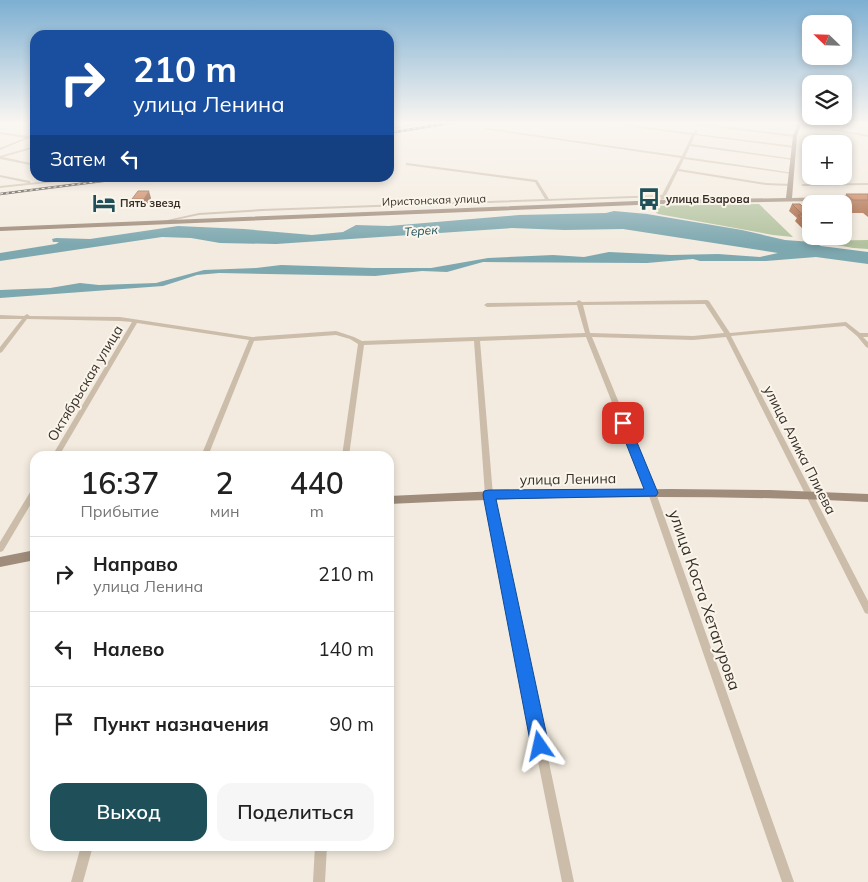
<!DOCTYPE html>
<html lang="ru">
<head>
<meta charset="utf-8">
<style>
  :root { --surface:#fff; --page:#f6f6f6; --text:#222; --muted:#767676; --line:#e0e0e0; --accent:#1f505a }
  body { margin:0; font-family:Mulish,sans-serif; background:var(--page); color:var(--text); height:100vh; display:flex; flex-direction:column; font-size:19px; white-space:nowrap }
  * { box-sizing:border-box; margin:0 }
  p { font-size:16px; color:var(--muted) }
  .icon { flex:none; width:28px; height:28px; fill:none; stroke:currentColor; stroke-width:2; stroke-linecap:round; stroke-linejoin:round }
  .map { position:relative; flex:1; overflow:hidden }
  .details { position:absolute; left:30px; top:451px; width:364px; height:400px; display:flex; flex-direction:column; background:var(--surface); border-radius:15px; box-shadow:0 2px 8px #0003 }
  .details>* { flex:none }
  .top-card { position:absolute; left:30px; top:30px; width:364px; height:152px; border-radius:15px; box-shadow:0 2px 8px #0003; background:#1a4fa0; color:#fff; overflow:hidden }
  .needle { width:32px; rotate:293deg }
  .tools { position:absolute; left:802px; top:15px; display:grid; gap:10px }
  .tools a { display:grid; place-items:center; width:50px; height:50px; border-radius:10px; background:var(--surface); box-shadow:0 2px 8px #0003; font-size:25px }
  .pin { position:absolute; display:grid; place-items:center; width:42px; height:42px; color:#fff; margin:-21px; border-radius:10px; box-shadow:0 2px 8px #0006 }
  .me { position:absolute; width:55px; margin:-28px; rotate:349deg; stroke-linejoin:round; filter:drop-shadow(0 0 4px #0008) }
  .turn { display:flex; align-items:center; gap:18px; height:105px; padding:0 20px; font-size:22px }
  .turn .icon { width:65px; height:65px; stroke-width:2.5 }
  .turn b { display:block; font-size:35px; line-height:42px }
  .then { display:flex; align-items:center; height:48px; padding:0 20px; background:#0003; gap:10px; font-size:19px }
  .eta { display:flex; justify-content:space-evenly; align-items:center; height:85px; text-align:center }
  .eta b { font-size:30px; font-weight:600; line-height:35px }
  .action { display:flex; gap:10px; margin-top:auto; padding:10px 20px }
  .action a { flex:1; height:58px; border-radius:15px; background:var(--accent); color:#fff; font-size:20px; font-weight:600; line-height:58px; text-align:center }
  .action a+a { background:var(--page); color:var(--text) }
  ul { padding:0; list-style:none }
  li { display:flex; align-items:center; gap:15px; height:75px; padding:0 20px; border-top:1px solid var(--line) }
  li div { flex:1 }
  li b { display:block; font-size:19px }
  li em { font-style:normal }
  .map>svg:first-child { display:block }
  .green { fill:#b2c29e }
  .water { fill:#7ea8b0 }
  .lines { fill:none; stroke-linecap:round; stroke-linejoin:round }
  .street { fill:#cbbdaa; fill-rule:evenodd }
  .secondary { fill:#9f8c7b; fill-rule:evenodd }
  .rail-casing { stroke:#39302a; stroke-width:2.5 }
  .rail { stroke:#faf5eb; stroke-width:1; stroke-dasharray:3; stroke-linecap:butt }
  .wall { fill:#a96540 }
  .shaded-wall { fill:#8a5234 }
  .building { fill:#c5754a; stroke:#8a5234 }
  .route { fill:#1a73e8; stroke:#114b97 }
  .labels { text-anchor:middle; stroke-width:4; stroke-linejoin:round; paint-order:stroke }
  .far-poi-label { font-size:11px; font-weight:bold; fill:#39302a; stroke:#faf5eb; text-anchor:start }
  .far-street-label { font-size:11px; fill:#39302a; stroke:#faf5eb }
  .far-water-label { font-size:12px; font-style:italic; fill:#1f505a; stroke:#faf5eb }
  .street-label { font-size:14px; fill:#39302a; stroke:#faf5eb }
  .near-street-label { font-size:16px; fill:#39302a; stroke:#faf5eb }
</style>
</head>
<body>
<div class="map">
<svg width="868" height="882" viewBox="0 0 868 882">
  <rect width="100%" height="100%" fill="#f3ebdf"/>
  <g class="green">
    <path d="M759,204L793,237L773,235L658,214L649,206Z"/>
    <path d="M868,240V249L853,248L816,241Z"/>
  </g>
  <path class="water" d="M614,211L647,214L742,230L785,240L812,242L821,246L868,252V264L816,257L766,261H700L693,259L647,263L483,262L447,272L422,271L375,276L219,273L197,275L163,286L0,298V290L50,288L80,283L99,285L156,283L204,270L256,268L281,265L372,268H431L488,258L553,255L584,257L609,252L671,255L718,254L760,257L778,253L623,229L565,230L512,228L276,244L220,243L191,238L162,237L0,261V253L56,244L59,242H53L52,239L56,238L90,239L178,226L244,229L312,235L343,232L356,225L389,226L519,215L606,213Z"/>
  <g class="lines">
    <g class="street">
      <path d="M427,122H433L389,130V128Z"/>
      <path d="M597,122H604L693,133L696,130L698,131L696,134L795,146L794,148L695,135L691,144L795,159L793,160L690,146L685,157L794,173L792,174L684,159L679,169L766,183L791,184L793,185L791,186L766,185L678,171L664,199L662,200L660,199L661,197L262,211L199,215L165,222L163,221L199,213L262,209L545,199L535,182L406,165V163H407L537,180L549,199L662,195L681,158L484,129L486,128L682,156L692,135Z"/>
      <path d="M768,122H775L797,125L795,126Z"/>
      <path d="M789,122L839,130L848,122H851L842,130L868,135V137L790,123Z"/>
      <path d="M699,123L795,135L797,136L795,137L698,125Z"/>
      <path d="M0,132L35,137V139L29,138L0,150V148L25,138L0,134Z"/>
      <path d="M35,146V148L3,157L35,164V166L0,159V156Z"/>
      <path d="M0,175L30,181L31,183L77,178H85L83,179L0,188V186L28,183L0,177Z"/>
      <path d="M868,183V185L803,186L801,185L803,184Z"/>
      <path d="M579,300L582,302L707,300L709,301L730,333L846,322L860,333H868V337H863L868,342V348L866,347L857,336L845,326L731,336L868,601V614L865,613L726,337L693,340L592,337L656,493L794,882H782L648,493L586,337L480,341L493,495L574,882H562L485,495L474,341L364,345L349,456H342L358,344L350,339L336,335L254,341L208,456H201L249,340L137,323L59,456H52L132,322L120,321L27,319L2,352L0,353V347L22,319H0V315L24,316L27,314L30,316L120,317L252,337L336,331L354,337L362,341L585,333L577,305L487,307L484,305L487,303L576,302ZM705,304L724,333L693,336L590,333L583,305Z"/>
      <path d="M35,488V497L3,551L0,552V542L32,489Z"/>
      <path d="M81,846H93L83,882H71Z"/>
      <path d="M315,846H327L325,882H313Z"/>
    </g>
    <g class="secondary">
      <path d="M798,122H802L797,136L792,198L868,196V200L661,204L0,231V227L661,200L786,198L793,136Z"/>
      <path d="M671,489L770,490L868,494V502C708,494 548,496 389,504V496L497,491Z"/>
      <path d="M35,550V560L0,567V557Z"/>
    </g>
    <defs>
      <g id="rail">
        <path d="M389,133L456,122"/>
        <path d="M0,194L126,178"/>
      </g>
    </defs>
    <use href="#rail" class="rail-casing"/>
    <use href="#rail" class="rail"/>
  </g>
  <g class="wall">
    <path d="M846,194H868V217L863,213H847L844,210V204H842Z"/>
    <path d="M151,198L146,205L134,206L132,199Z"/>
    <path d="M792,204L811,215V230H804L795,221L797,218L789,211Z"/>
  </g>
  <path class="shaded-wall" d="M149,191L151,198L146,205L144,199Z"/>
  <g class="building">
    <path d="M138,191H149L144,199H132Z"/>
    <path d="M846,194H868V200H853Z"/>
    <path d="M792,204H800L811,215V223H807L798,215H803Z"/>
  </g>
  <linearGradient id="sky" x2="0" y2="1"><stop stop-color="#7dafd2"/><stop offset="0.5" stop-color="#faf6f1"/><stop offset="1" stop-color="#faf6f1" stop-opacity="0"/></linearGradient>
  <rect width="868" height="245" fill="url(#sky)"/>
  <path class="route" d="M623,419L629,423L658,493L656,496L496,499L549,746L546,753L540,755L534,753L531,746L483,495L484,491L489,490L644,489L618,423Z"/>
  <defs>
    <symbol id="bus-bare" viewBox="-9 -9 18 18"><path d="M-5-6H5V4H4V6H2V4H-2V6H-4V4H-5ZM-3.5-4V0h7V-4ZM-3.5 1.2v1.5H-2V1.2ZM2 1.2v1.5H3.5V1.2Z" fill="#1f505a" stroke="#faf5eb" stroke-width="2.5" paint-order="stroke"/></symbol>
    <symbol id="hotel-bare" viewBox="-9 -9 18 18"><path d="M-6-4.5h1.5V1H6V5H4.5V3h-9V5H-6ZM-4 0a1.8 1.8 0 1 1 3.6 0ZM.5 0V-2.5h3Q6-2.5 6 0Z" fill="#1f505a" stroke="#faf5eb" stroke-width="2.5" paint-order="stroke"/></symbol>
  </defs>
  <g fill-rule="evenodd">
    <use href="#bus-bare" x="633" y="183" width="32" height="32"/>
    <use href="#hotel-bare" x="88" y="187" width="32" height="32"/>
  </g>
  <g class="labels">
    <g class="far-poi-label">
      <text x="666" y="203">улица Бзарова</text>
      <text x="120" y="207">Пять звезд</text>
    </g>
    <g class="far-street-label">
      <text transform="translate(434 200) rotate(-2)" y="4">Иристонская улица</text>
    </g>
    <g class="far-water-label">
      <text transform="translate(421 231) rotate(-4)" y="4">Терек</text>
    </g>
    <g class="street-label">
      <text transform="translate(85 383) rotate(-59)" y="5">Октябрьская улица</text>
      <text transform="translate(800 450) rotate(63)" y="5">улица Алика Плиева</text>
      <text transform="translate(568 479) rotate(-1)" y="5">улица Ленина</text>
    </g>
    <g class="near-street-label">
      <text transform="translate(705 600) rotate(71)" y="6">улица Коста Хетагурова</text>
    </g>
  </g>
</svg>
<div class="tools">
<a><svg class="needle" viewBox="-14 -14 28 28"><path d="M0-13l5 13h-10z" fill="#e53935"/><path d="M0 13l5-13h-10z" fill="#767676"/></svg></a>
<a><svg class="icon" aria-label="layers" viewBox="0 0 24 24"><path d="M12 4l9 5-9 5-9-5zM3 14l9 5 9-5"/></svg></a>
<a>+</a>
<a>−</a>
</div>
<div class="pin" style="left:623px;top:423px;background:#d93025"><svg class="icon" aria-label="arrive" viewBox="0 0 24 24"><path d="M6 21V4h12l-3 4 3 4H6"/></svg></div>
<svg class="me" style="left:540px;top:746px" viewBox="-20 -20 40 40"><path d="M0-17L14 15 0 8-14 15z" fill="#1a73e8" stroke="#fff" stroke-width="4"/></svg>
<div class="top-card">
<div class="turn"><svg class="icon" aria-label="right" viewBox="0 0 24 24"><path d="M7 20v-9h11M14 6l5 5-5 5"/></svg><div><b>210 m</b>улица Ленина</div></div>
<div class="then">Затем<svg class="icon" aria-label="left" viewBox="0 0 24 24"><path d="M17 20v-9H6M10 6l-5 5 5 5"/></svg></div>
</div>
<section class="details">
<div class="eta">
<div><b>16:37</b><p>Прибытие</p></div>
<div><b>2</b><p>мин</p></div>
<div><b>440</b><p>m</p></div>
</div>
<ul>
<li><svg class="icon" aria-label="right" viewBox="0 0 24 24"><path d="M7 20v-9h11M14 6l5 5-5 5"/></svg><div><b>Направо</b><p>улица Ленина</p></div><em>210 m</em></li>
<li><svg class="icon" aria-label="left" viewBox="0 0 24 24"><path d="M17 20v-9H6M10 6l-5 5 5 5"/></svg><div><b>Налево</b></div><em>140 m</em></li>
<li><svg class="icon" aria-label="arrive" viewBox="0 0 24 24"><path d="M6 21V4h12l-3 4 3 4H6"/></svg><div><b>Пункт назначения</b></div><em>90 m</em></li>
</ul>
<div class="action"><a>Выход</a><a>Поделиться</a></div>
</section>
</div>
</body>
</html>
